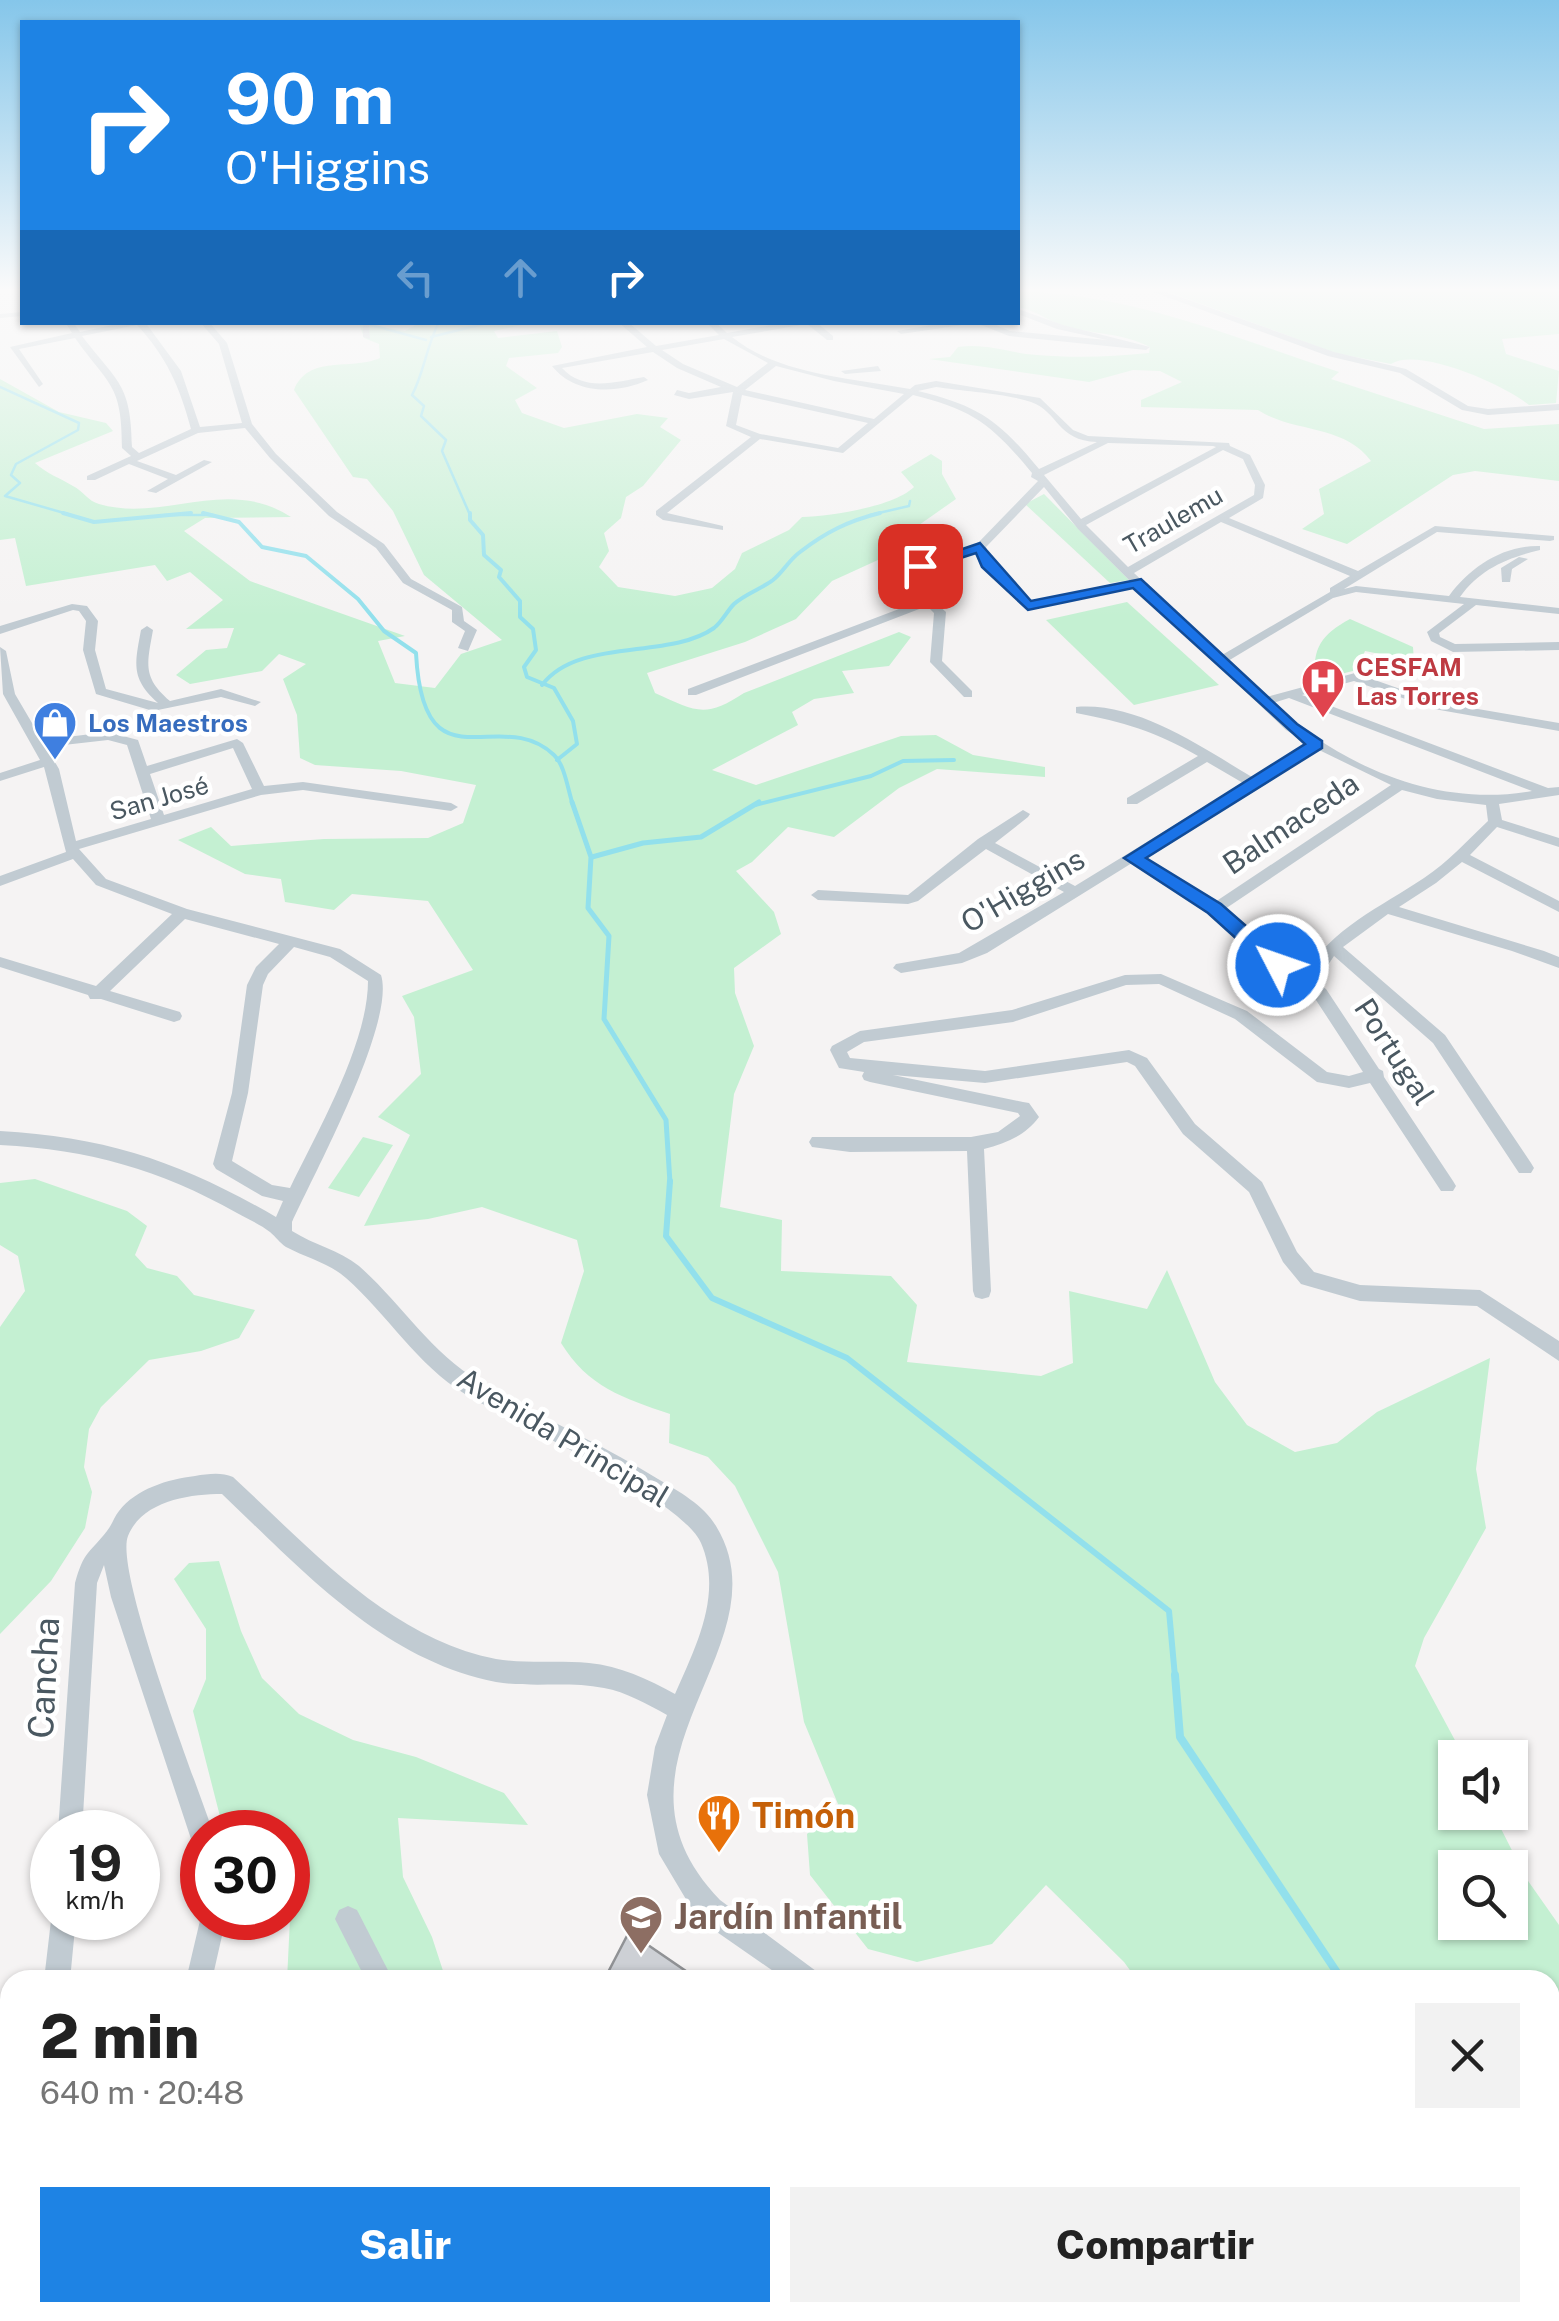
<!DOCTYPE html>
<html lang="es">
<head>
<meta charset="utf-8">
<style>
  :root { --surface:#fff; --page:#f2f2f2; --text:#222; --muted:#767676; --accent:#1e83e4 }
  body { margin:0; font-family:"Public Sans",sans-serif; background:var(--page); color:var(--text); height:100vh; display:flex; flex-direction:column; font-size:38px; white-space:nowrap }
  * { box-sizing:border-box; margin:0 }
  p { font-size:32px; color:var(--muted) }
  .icon { flex:none; width:55px; height:55px; fill:none; stroke:currentColor; stroke-width:2; stroke-linecap:round; stroke-linejoin:round }
  .map { position:relative; flex:1; overflow:hidden }
  .panel { position:absolute; left:0px; top:1970px; width:1560px; height:352px; display:flex; flex-direction:column; background:var(--surface); border-radius:30px 30px 0 0; box-shadow:0 2px 8px #0004 }
  .panel>* { flex:none }
  .guide { position:absolute; left:20px; top:20px; width:1000px; height:305px; border-radius:0px; box-shadow:0 2px 8px #0004; background:#1e83e4; color:#fff; overflow:hidden }
  .controls { position:absolute; left:1438px; top:1740px; display:grid; gap:20px }
  .controls a { display:grid; place-items:center; width:90px; height:90px; border-radius:0px; background:var(--surface); box-shadow:0 2px 8px #0004; font-size:50px }
  .speed { position:absolute; left:30px; top:1810px; display:flex; gap:20px; font-size:50px; font-weight:700; text-align:center }
  .speed>* { display:grid; place-content:center; width:130px; height:130px; border-radius:50%; background:var(--surface); box-shadow:0 2px 8px #0004; line-height:1 }
  .speed small { font-size:25px; font-weight:400 }
  .speed .limit { border:15px solid #d22; background:#fff; color:#111 }
  .pin { position:absolute; display:grid; place-items:center; width:85px; height:85px; color:#fff; margin:-42px; border-radius:20px; box-shadow:0 5px 15px #0006 }
  .me { position:absolute; width:110px; margin:-55px; rotate:311deg; stroke-linejoin:round; filter:drop-shadow(0 0 8px #0008) }
  .turn { display:flex; align-items:center; gap:35px; height:210px; padding:0 40px; font-size:45px }
  .turn .icon { width:130px; height:130px; stroke-width:2.5 }
  .turn b { display:block; font-size:70px; line-height:85px }
  .lanes { display:flex; align-items:center; height:95px; padding:0 40px; background:#0003; justify-content:center; gap:50px; direction:ltr }
  .lanes .off { opacity:.35 }
  .round { display:grid; place-items:center; flex:none; width:105px; height:105px; border-radius:0px; background:var(--page) }
  .head { display:flex; align-items:center; justify-content:space-between; height:170px; padding:0 40px }
  h1 { font-size:60px; font-weight:800; line-height:75px }
  .button { display:flex; gap:20px; margin-top:auto; padding:20px 40px }
  .button a { flex:1; height:115px; border-radius:0px; background:var(--accent); color:#fff; font-size:40px; font-weight:800; line-height:115px; text-align:center }
  .button a+a { background:var(--page); color:var(--text) }
  .map>svg:first-child { display:block }
  .green { fill:#c4f0d2; fill-rule:evenodd }
  .lines { fill:none; stroke-linecap:round; stroke-linejoin:round }
  .stream-far4 { stroke:#92e0ec; stroke-width:2.5 }
  .stream-far3 { stroke:#92e0ec; stroke-width:4 }
  .stream-far2 { stroke:#92e0ec; stroke-width:5 }
  .stream-far1 { stroke:#92e0ec; stroke-width:6 }
  .stream { stroke:#92e0ec; stroke-width:8 }
  .building { fill:#cdd0d5; stroke:#909295; stroke-width:2.5 }
  .minor { fill:#c1cbd2; fill-rule:evenodd }
  .route { fill:#1a73e8; stroke:#114b97; stroke-width:2.5 }
  .labels { text-anchor:middle; stroke-width:9; stroke-linejoin:round; paint-order:stroke }
  .far-street-label { font-size:25px; fill:#4a5861; stroke:#fff }
  .far-health-label { font-size:25px; font-weight:bold; fill:#be3a42; stroke:#fff; text-anchor:start }
  .far-shop-label { font-size:25px; font-weight:bold; fill:#366cbe; stroke:#fff; text-anchor:start }
  .street-label { font-size:30px; fill:#4a5861; stroke:#fff }
  .near-street-label { font-size:35px; fill:#4a5861; stroke:#fff }
  .near-food-label { font-size:35px; font-weight:bold; fill:#c56008; stroke:#fff; text-anchor:start }
  .near-education-label { font-size:35px; font-weight:bold; fill:#785e54; stroke:#fff; text-anchor:start }
</style>
</head>
<body>
<div class="map">
<svg width="1559" height="2321" viewBox="0 0 1559 2321">
  <rect width="100%" height="100%" fill="#f5f3f3"/>
  <g class="green">
    <path d="M1018,292C1128,292 1235,338 1339,372L1331,379L1484,429L1559,424V481L1475,471L1453,475L1347,544L1302,529L1324,514L1319,489L1371,461C1344,424 1293,433 1258,410L1141,407V400L1182,382L1160,371L1133,370L1089,382L929,359L950,357L958,347C987,343 1009,353 1037,355C1074,358 1111,357 1149,353L1150,347C1121,332 1093,335 1062,325C1046,320 1036,310 1018,307Z"/>
    <path d="M1169,292H1559V334L1502,339L1506,354L1559,371L1556,403L1529,405C1505,385 1418,346 1391,364L1335,353Z"/>
    <path d="M359,323L405,331L419,323H531L494,331L498,338L557,331L562,347L558,353L509,358L506,366L537,388L515,400L522,413L564,428L637,414L668,418L660,427L681,440L643,486L626,497L621,518L604,533L609,551L599,567L618,587L675,596L712,588L735,569L742,553L789,530L802,517C831,516 893,507 914,487L901,472L931,454L942,461V474L956,499L919,525L913,544L832,581L796,619L745,642L647,673L655,693C695,711 705,719 744,693L899,632L911,637L889,666L842,671L854,693L814,699L792,712L798,725L712,770L756,785L901,736L936,735L973,755L1045,767V777L937,769L899,788L834,837L788,827L752,862L736,871L774,912L781,934L734,968L735,993L754,1046L734,1094L720,1207L782,1220L781,1271L891,1276L917,1305L907,1362L1041,1376L1073,1363L1069,1291L1147,1309L1167,1270L1215,1382L1247,1425L1295,1452L1337,1443L1377,1412L1490,1358L1476,1469L1486,1528L1424,1638L1415,1666L1464,1757L1455,1758V1812L1493,1813L1526,1878L1559,1925V2321H1386V2313L1550,2312V1980H1137L1124,1962L1046,1885L992,1944L917,1962L868,1949L810,1875L807,1834L838,1804L804,1722L778,1572L735,1486L708,1457L669,1443L670,1414C623,1398 588,1387 561,1343L584,1271L577,1240L482,1207L428,1219L364,1226L410,1135L378,1117L421,1074L414,1017L402,996L473,970L428,901L352,894L334,910L285,902L281,879L245,874L178,840L211,827L231,846L324,839L428,838L463,823L476,785L401,771L315,765L300,758L297,715L283,679L306,664L279,654L262,671L190,684L176,675L206,650L227,648L234,628L186,629L223,600L190,572L167,581L155,565L26,586L15,538L0,540V379L59,412L106,423L113,431L35,463C47,474 60,478 73,486C83,491 88,501 99,504C164,523 226,475 291,517L205,518L184,531L250,581L405,636L378,641L395,683L435,688L461,654L502,640L424,575L393,511L367,479L353,477L294,390C309,354 349,371 380,358L379,344L364,338ZM1455,1868H1510V1922H1455Z"/>
    <path d="M1044,494L1129,580L1110,583L1025,504Z"/>
    <path d="M1127,602L1219,685L1134,705L1046,620Z"/>
    <path d="M1350,619L1413,647L1414,661L1365,651L1357,670L1316,680C1311,649 1322,634 1350,619Z"/>
    <path d="M363,1137L393,1145L359,1197L328,1188Z"/>
    <path d="M35,1179L127,1211L147,1226L135,1255L147,1268L177,1276L194,1295L255,1310L239,1338L201,1351L149,1360L101,1407L89,1429L84,1467L92,1492L85,1528L51,1581L0,1634V1327L25,1291L18,1256L0,1245V1183Z"/>
    <path d="M219,1561L241,1631L262,1678L299,1714L353,1740L416,1757L504,1793L528,1825L398,1818L403,1877L432,1937L446,1980H287L294,1837L288,1838V1832H224L193,1711L206,1679V1629L174,1579L189,1563Z"/>
    <path d="M213,2313L422,2312L424,2321H206Z"/>
  </g>
  <g class="lines">
    <g class="stream-far4">
      <path d="M439,322C426,347 424,373 412,395L424,406L421,416L446,440L442,451L470,515"/>
      <path d="M371,325L426,340"/>
      <path d="M431,337L491,322"/>
      <path d="M0,387L79,423L78,430L16,464L11,475L20,483L5,496L71,515"/>
      <path d="M164,515H213"/>
      <path d="M870,515L909,506L910,501"/>
    </g>
    <g class="stream-far3">
      <path d="M63,513L94,522L191,513"/>
      <path d="M203,513L239,522L262,547L306,556L358,599L384,631L416,653C423,793 500,703 554,755C565,765 568,791 573,805"/>
      <path d="M470,513V520L483,535L484,555L501,570L499,577L520,601V617L533,629L536,650L524,667L527,677L554,688L573,721L577,744L557,760"/>
      <path d="M542,685C578,637 669,660 714,628C722,622 727,611 734,604C745,594 761,589 773,580C783,572 789,560 800,552C826,532 848,521 880,513"/>
      <path d="M755,805L871,776L903,761L954,760"/>
    </g>
    <g class="stream-far2">
      <path d="M572,802L591,857L588,908L609,936L604,1019L666,1120L670,1183"/>
      <path d="M592,857L643,843L701,837L759,802"/>
    </g>
    <path class="stream-far1" d="M670,1181L666,1236L712,1298L847,1358L1169,1611L1175,1677"/>
    <g class="stream">
      <path d="M1175,1675L1180,1737L1342,1980"/>
      <path d="M1550,2309L1555,2321"/>
    </g>
  </g>
  <path class="building" d="M629,1932L696,1978V1980H604Z"/>
  <g class="lines">
    <g class="minor">
      <path d="M1153,292H1166L1334,352L1406,369L1468,406L1488,409L1559,404V410L1488,415L1462,410L1400,373L1328,356Z"/>
      <path d="M1018,309L1063,325L1150,347L1146,350L1009,336L976,323L901,334L897,331L949,322H989L1010,331L1107,340L1057,329L1018,314Z"/>
      <path d="M22,312V316L0,318V314Z"/>
      <path d="M65,322H73L80,332L126,322H145L181,371L200,427L242,423L219,344L200,322H209L227,343L252,424L276,454L337,512L384,544L411,579L462,607L464,621L477,630L468,651L458,648L465,631L452,622V610L403,583L376,548L329,516L270,458L245,428L198,433L137,461L176,475L204,460L212,462L156,493L147,491L168,479L129,464L95,480H87V476L131,456L122,448C122,383 109,386 75,338L19,349L43,384L39,387L10,347L72,333ZM137,325C166,356 180,387 191,429L139,453L132,447C131,383 118,383 82,336Z"/>
      <path d="M363,322H373L369,326L370,339L363,337Z"/>
      <path d="M618,322H628L656,346L719,335L706,322H715L727,333L788,322H816L833,336V340H827L807,324L732,337C779,375 852,378 910,389L915,385L936,381L1040,398L1073,430L1088,436L1229,443L1230,446L1250,455L1265,485L1263,498L1229,518L1358,571L1435,526L1554,536V540L1550,541L1437,532L1344,589L1356,586L1449,596C1470,567 1503,545 1540,546V550C1507,558 1480,569 1460,597L1559,608V614L1476,605L1439,633L1440,637L1455,644L1559,642V650L1453,652L1431,641L1427,632L1464,604L1356,592L1333,598L1228,661L1266,697L1355,673L1437,702L1559,723V731L1434,709L1354,681L1302,695L1548,788L1559,787V795L1499,804L1502,820L1559,838V847L1497,827L1470,855L1559,901V912L1462,862L1436,883L1399,907L1544,951L1559,957V968L1512,951L1388,914L1343,947L1445,1035L1531,1163L1534,1168L1531,1173H1519L1433,1043L1334,956L1316,983L1326,989L1379,1069L1383,1071L1384,1077L1453,1181L1456,1186L1453,1191H1441L1370,1083L1349,1088L1317,1082L1235,1019L1159,984L1126,985L1013,1022L864,1042L847,1052L850,1058L985,1071L1129,1050L1147,1058L1195,1124L1262,1182L1297,1252L1314,1272L1360,1285L1480,1290L1559,1341V1361L1477,1306L1360,1301L1301,1284L1283,1262L1249,1192L1183,1134L1135,1066L1127,1062L985,1083L893,1075L1023,1102L1029,1103L1039,1117C1025,1136 1006,1143 984,1149L991,1291L989,1297L982,1299L975,1297L973,1291L967,1151L850,1152L812,1147L809,1142L812,1137H971L998,1132L1020,1116L1018,1113L870,1082L864,1080L862,1076L864,1072L839,1068L830,1050L832,1046L860,1031L1012,1010L1125,975L1161,974L1247,1011L1327,1072L1349,1076L1363,1072L1314,997L1273,969L1210,912L1132,863L987,953L962,963L901,973L893,968L896,964L959,953L1064,892L986,849L918,901L908,904L818,900L811,895L818,890L908,895L978,839L1023,810L1030,814L1028,817L995,843L1075,886L1243,783L1207,762L1137,804H1127V798L1198,756C1154,731 1124,722 1076,713V707C1138,702 1201,747 1252,777L1308,744L1286,730L1135,586L1028,609L983,565L976,551L952,557L907,578L946,612L942,661L972,691V697H964L930,662L934,613L927,606L696,695H688V689L920,601L896,579V575L944,553L976,545L1038,481L1031,477L1032,473C992,425 974,410 913,395L843,453L760,439L667,513L723,526V530L663,520L656,515V511L751,437L726,426L733,392L689,399L674,395L677,390L689,393L721,387L677,368L653,352L562,368C584,392 615,382 644,377L648,380C617,394 575,395 552,366L647,347ZM724,339L768,363L737,387L683,364L662,350ZM776,366L834,381L904,394L874,419L745,390ZM936,387C962,391 1009,394 1031,402C1058,411 1057,441 1097,442L1039,469C999,421 980,406 918,391ZM742,395L868,423L838,448L760,434L736,425ZM1108,443L1213,446L1216,447L1081,519L1044,475ZM1223,450L1243,459L1255,485L1254,495L1128,567L1086,525ZM1044,487L1078,529L1130,581L1031,602L992,562L986,547ZM1221,522L1350,576L1330,588V592L1222,655L1134,573ZM1289,698L1532,791C1438,808 1341,767 1273,703ZM1317,749L1391,785L1215,902L1142,857ZM1402,790L1437,799L1486,805L1488,821C1467,841 1448,862 1424,878C1381,907 1331,928 1305,975L1283,961L1225,909Z"/>
      <path d="M878,366L881,371L845,374L841,371Z"/>
      <path d="M1519,557L1528,559L1512,569L1510,582H1502L1501,568Z"/>
      <path d="M72,604L87,606L98,621L95,650L106,689L158,703C130,678 135,663 141,630L147,626L153,630C147,664 142,677 170,701L221,689L261,702L255,706L221,697L153,711L96,694L83,650L86,621L79,611L73,610L0,634V626Z"/>
      <path d="M0,647L6,651L15,694L42,740L108,732L138,740L147,766L237,739L243,743L264,786L303,782L451,803L458,807L451,811L303,790L261,795L79,849L106,879L187,909L340,949L381,975C396,1022 314,1174 292,1222V1231C314,1245 339,1250 359,1266C401,1303 430,1352 479,1381C537,1416 600,1443 658,1479C678,1491 704,1505 716,1526C789,1646 587,1762 720,1900L816,1971L820,1980H786L714,1930L690,1906L659,1854L647,1795L655,1747L667,1715C647,1704 626,1692 604,1688C568,1681 532,1688 496,1682C383,1660 302,1570 222,1494C189,1494 142,1501 128,1536C114,1571 197,1785 213,1832H202V1848L193,1845L111,1597L104,1565L97,1583L82,1832H58L75,1583C84,1551 88,1555 107,1531C112,1525 114,1517 119,1511C136,1489 168,1479 195,1476C208,1474 221,1472 233,1477C310,1548 389,1638 496,1659C527,1664 558,1660 589,1663C620,1666 648,1679 675,1694C696,1646 723,1594 701,1543C682,1499 513,1423 465,1394C417,1365 388,1315 346,1278C329,1263 307,1258 286,1247C279,1242 276,1237 270,1232C261,1225 248,1219 237,1213C159,1169 90,1150 0,1145V1131C108,1137 183,1163 276,1217L283,1201L262,1196L216,1169L213,1164L232,1093L247,985L256,967L279,944L185,919L110,991L180,1012L182,1016L180,1020L174,1022L101,999H90L88,995L0,967V957L96,986L172,914L96,885L73,859L0,886V876L66,852L44,767L0,781V773L40,760L3,694ZM108,740L127,745L151,819L76,841L59,769L46,747ZM233,748L252,789L164,815L150,774ZM294,947L330,957L368,981C368,1044 317,1132 290,1188L272,1185L232,1161L248,1093L263,985L268,974Z"/>
      <path d="M348,1906L357,1910L393,1980H366L335,1919L339,1910Z"/>
      <path d="M52,1912V1918H76L70,1980H44Z"/>
      <path d="M202,1912V1918H226L212,1980H186Z"/>
      <path d="M10,2124V2165L0,2169V2128Z"/>
      <path d="M90,2312H121L117,2321H87Z"/>
      <path d="M438,2312H468L469,2321H439Z"/>
      <path d="M733,2312H778L781,2321H737Z"/>
      <path d="M950,2312H980L979,2321H949Z"/>
      <rect x="1137" y="2312" width="30" height="9"/>
    </g>
  </g>
  <linearGradient id="sky" x2="0" y2="1"><stop stop-color="#85c6ea"/><stop offset="0.47" stop-color="#fafafa"/><stop offset="1" stop-color="#fafafa" stop-opacity="0"/></linearGradient>
  <rect width="1559" height="617" fill="url(#sky)"/>
  <path class="route" d="M980,543L1031,601L1141,579L1297,724L1322,741V748L1146,858L1221,904L1285,960V970H1271L1208,913L1124,858L1305,744L1133,588L1028,610L982,567L976,553L920,571L913,566Z"/>
  <defs>
    <symbol id="hospital-pin" viewBox="-11 -11 22 30"><path d="M0 17L-7.5 6A9.5 9.5 0 1 1 7.5 6Z" fill="#e0444e" stroke="#fff"/><path d="M-5-5h3v3.5h4V-5h3V5h-3V1.5h-4V5h-3Z" fill="#fff"/></symbol>
    <symbol id="shop-pin" viewBox="-11 -11 22 30"><path d="M0 17L-7.5 6A9.5 9.5 0 1 1 7.5 6Z" fill="#3f7fe0" stroke="#fff"/><path d="M-5-2.5h2.3a2.7 3.5 0 0 1 5.4 0H5L5.5 6h-11ZM-1.5-2.5h3a1.5 2.3 0 0 0-3 0Z" fill="#fff"/></symbol>
    <symbol id="restaurant-pin" viewBox="-11 -11 22 30"><path d="M0 17L-7.5 6A9.5 9.5 0 1 1 7.5 6Z" fill="#e8710a" stroke="#fff"/><path d="M-5-6h1v4h1v-4h1v4h1v-4h1v5L-1.5 .5V6h-2V.5L-5-1ZM5-6V6H3V1.5H1.5Q1.5-4 5-6Z" fill="#fff"/></symbol>
    <symbol id="school-pin" viewBox="-11 -11 22 30"><path d="M0 17L-7.5 6A9.5 9.5 0 1 1 7.5 6Z" fill="#8d6e63" stroke="#fff"/><path d="M0-5L7-2L0 1L-7-2ZM-4 1L0 2.5L4 1V4Q0 6-4 4Z" fill="#fff"/></symbol>
  </defs>
  <g fill-rule="evenodd">
    <use href="#hospital-pin" x="1298" y="656" width="50" height="68"/>
    <use href="#shop-pin" x="30" y="698" width="50" height="68"/>
    <use href="#restaurant-pin" x="694" y="1791" width="50" height="68"/>
    <use href="#school-pin" x="616" y="1892" width="50" height="68"/>
  </g>
  <g class="labels">
    <g class="far-street-label">
      <text transform="translate(1173 520) rotate(-30)" y="9">Traulemu</text>
      <text transform="translate(159 798) rotate(-16)" y="9">San José</text>
    </g>
    <g class="far-health-label">
      <text x="1356" y="676">CESFAM<tspan x="1356" dy="29">Las Torres</tspan></text>
    </g>
    <g class="far-shop-label">
      <text x="88" y="732">Los Maestros</text>
    </g>
    <g class="street-label">
      <text transform="translate(1291 824) rotate(-34)" y="10">Balmaceda</text>
      <text transform="translate(1023 891) rotate(-30)" y="10">O'Higgins</text>
      <text transform="translate(1394 1052) rotate(57)" y="10">Portugal</text>
      <text transform="translate(563 1438) rotate(31)" y="10">Avenida Principal</text>
    </g>
    <g class="near-street-label">
      <text transform="translate(44 1678) rotate(-87)" y="12">Cancha</text>
    </g>
    <g class="near-food-label">
      <text x="752" y="1828">Timón</text>
    </g>
    <g class="near-education-label">
      <text x="674" y="1929">Jardín Infantil</text>
    </g>
  </g>
</svg>
<div class="controls">
<a><svg class="icon" aria-label="sound" viewBox="0 0 24 24"><path d="M4 9h4l5-4v14l-5-4H4zM17 9q2 3 0 6"/></svg></a>
<a><svg class="icon" aria-label="search" viewBox="0 0 24 24"><circle cx="10" cy="10" r="6"/><path d="M15 15l6 6"/></svg></a>
</div>
<div class="speed"><div>19<small>km/h</small></div><div class="limit">30</div></div>
<div class="pin" style="left:920px;top:566px;background:#d93025"><svg class="icon" aria-label="arrive" viewBox="0 0 24 24"><path d="M6 21V4h12l-3 4 3 4H6"/></svg></div>
<svg class="me" style="left:1278px;top:965px" viewBox="-20 -20 40 40"><circle r="17" fill="#1a73e8" stroke="#fff" stroke-width="3"/><path d="M0-11L8 9 0 5-8 9z" fill="#fff"/></svg>
<div class="guide">
<div class="turn"><svg class="icon" aria-label="right" viewBox="0 0 24 24"><path d="M7 20v-9h11M14 6l5 5-5 5"/></svg><div><b>90 m</b>O'Higgins</div></div>
<div class="lanes"><svg class="icon off" aria-label="left" viewBox="0 0 24 24"><path d="M17 20v-9H6M10 6l-5 5 5 5"/></svg><svg class="icon off" aria-label="ahead" viewBox="0 0 24 24"><path d="M12 20V5M6 11l6-6 6 6"/></svg><svg class="icon" aria-label="right" viewBox="0 0 24 24"><path d="M7 20v-9h11M14 6l5 5-5 5"/></svg></div>
</div>
<section class="panel">
<div class="head"><div><h1>2 min</h1><p>640 m · 20:48</p></div><a class="round"><svg class="icon" aria-label="close" viewBox="0 0 24 24"><path d="M6 6l12 12M18 6L6 18"/></svg></a></div>
<div class="button"><a>Salir</a><a>Compartir</a></div>
</section>
</div>
</body>
</html>
